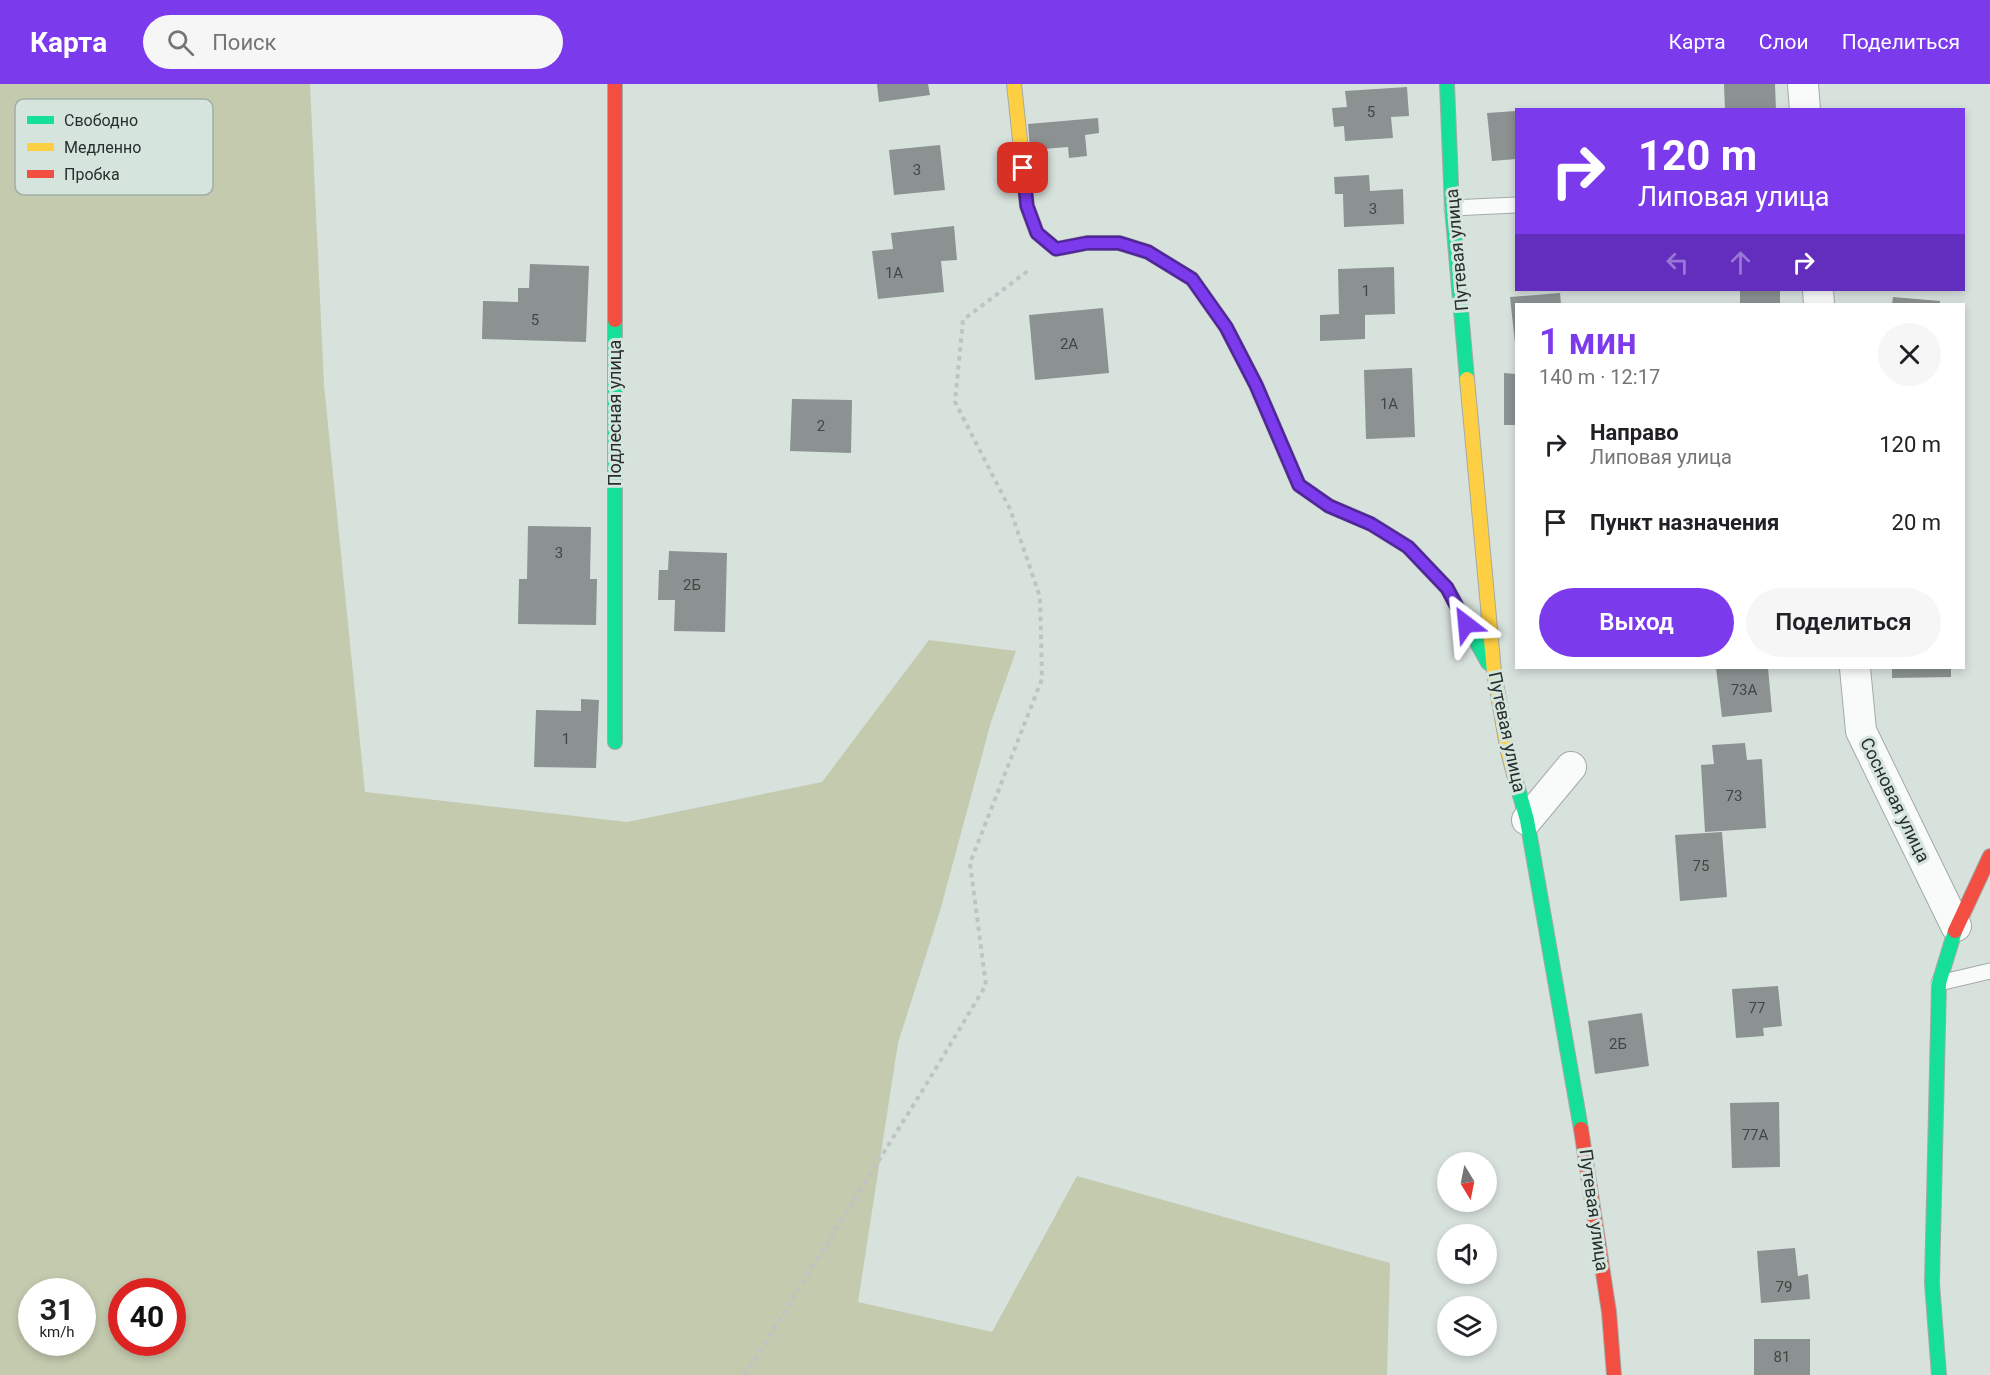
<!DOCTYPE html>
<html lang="ru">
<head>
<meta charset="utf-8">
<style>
  :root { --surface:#fff; --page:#f6f6f6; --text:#202124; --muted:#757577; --accent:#7c3aed }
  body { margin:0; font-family:Roboto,sans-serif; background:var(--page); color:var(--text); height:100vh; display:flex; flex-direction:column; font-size:22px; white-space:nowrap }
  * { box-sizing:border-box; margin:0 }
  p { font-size:20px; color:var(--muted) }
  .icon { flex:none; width:33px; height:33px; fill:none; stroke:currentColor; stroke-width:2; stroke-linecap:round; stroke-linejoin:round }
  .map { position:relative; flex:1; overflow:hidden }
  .sheet { position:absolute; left:1515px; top:219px; width:450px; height:366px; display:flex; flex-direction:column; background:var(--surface); border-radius:0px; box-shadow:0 3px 9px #0003 }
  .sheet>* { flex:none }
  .banner { position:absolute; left:1515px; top:24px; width:450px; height:183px; border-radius:0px; box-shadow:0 3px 9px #0003; background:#7c3aed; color:#fff; overflow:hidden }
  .needle { width:39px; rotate:170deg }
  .buttons { position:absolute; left:1437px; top:1068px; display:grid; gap:12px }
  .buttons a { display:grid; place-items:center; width:60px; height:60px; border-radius:50%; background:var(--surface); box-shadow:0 3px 9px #0003; font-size:30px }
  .speed { position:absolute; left:18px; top:1194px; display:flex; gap:12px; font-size:30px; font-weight:700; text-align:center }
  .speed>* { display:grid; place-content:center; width:78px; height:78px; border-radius:50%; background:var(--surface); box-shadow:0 3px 9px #0003; line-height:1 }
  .speed small { font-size:15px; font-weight:400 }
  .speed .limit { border:9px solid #d22; background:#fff; color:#111 }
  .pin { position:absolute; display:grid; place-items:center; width:51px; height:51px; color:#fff; margin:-26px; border-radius:12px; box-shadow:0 3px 9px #0006 }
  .me { position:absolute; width:66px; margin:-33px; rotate:331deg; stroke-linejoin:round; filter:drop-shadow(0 0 4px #0008) }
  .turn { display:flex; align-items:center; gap:21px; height:126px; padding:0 24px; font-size:27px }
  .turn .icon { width:78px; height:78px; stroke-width:2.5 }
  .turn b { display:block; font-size:42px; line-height:51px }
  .lanes { display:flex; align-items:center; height:57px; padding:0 24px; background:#0003; justify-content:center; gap:30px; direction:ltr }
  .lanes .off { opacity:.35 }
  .round { display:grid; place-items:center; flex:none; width:63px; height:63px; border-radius:32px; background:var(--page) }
  .headline { display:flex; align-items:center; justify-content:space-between; height:102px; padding:0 24px }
  h1 { font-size:36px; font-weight:600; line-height:45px; color:var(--accent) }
  .primary-button { display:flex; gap:12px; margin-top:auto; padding:12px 24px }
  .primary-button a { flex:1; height:69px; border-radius:36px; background:var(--accent); color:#fff; font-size:24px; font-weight:600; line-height:69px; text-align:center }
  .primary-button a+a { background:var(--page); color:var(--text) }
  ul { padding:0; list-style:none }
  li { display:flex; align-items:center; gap:18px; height:78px; padding:0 24px }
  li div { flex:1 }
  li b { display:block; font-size:22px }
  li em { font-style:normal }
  header { display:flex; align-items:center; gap:36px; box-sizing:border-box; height:84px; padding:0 30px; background:var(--accent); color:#fff }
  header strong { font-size:28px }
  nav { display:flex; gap:33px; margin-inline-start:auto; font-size:21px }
  .search { width:420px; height:54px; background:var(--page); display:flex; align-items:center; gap:15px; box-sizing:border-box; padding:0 21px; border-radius:33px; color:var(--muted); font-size:22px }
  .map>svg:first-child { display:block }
  .forest { fill:#c3caae; fill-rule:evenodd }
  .building { fill:#8b9291 }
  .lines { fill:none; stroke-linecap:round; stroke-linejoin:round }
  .lane-casing { stroke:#a4aaa8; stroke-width:17 }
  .street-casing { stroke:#a4aaa8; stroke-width:32 }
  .fast-casing { stroke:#a4aaa8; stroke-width:16 }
  .slow-casing { stroke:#a4aaa8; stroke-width:16 }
  .jam-casing { stroke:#a4aaa8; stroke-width:16 }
  .path { stroke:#c1c3c3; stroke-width:4; stroke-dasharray:4.5 4.5; stroke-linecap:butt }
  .lane { stroke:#f9fbfa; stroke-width:15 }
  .street { stroke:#f9fbfa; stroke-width:30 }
  .fast { stroke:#16e098; stroke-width:14 }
  .slow { stroke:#ffcf43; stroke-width:14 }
  .jam { stroke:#f24e42; stroke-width:14 }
  .route-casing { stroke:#51269a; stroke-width:15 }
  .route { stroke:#7c3aed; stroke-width:10 }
  .labels { text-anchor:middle; stroke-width:6; stroke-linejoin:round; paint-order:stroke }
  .number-label { font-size:15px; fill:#414745 }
  .street-label { font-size:18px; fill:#282e2c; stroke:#d5e5de }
  .key { fill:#d5e5de; stroke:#a1aea9; stroke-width:1.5 }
  .key-label { font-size:16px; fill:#282e2c }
</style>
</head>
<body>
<header>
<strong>Карта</strong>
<div class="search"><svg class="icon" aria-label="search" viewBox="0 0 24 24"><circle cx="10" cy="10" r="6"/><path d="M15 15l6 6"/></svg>Поиск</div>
<nav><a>Карта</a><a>Слои</a><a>Поделиться</a></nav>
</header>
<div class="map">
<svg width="1990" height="1291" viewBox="0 0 1990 1291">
  <rect width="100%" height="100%" fill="#d8e2dd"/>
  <path class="forest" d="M0,0H310L324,301L365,708L627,738L822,698L929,556L1016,567L991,638L940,827L898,959L858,1218L992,1248L1077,1092L1390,1179L1387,1291H0ZM32,1208H82V1258H32ZM122,1208H172V1258H122Z"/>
  <g class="building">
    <path d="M877,0H928L930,11L879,18Z"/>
    <path d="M1724,0H1775L1776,26H1725Z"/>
    <path d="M1407,3L1409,32L1391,33L1393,54L1345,57L1344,42L1334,43L1332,24L1347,23L1345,7Z"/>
    <path d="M1516,27V75L1492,77L1487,29Z"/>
    <path d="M1098,34L1099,49L1085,51L1087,72L1069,74L1068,63L1030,66L1028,40Z"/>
    <path d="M940,61L945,106L894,111L889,66Z"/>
    <path d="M1369,91L1370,107L1403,105L1404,140L1344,143L1343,110H1335L1334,93Z"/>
    <path d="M954,142L957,176L941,177L944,208L878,215L872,167L893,165L891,149Z"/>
    <path d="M530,180L589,182L586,258L482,255L483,217L518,218V204H529Z"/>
    <path d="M1394,183L1395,230L1365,231V255L1320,257V231L1339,230L1338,185Z"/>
    <rect x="1740" y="206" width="40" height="14"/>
    <path d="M1560,209L1561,220H1516V259H1515L1510,213Z"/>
    <path d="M1893,213L1940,217V220H1892Z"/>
    <path d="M1103,224L1109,289L1035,296L1029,231Z"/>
    <path d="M1412,284L1415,353L1366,355L1364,286Z"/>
    <path d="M1504,289L1516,290V341H1504Z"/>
    <path d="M792,315L852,316L851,369L790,367Z"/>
    <path d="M528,442L591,443L590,495H597L596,541L518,540L519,495H527Z"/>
    <path d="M669,467L727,469L725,548L674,547L675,516H658L659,486H668Z"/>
    <path d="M1716,584H1768L1772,628L1722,633Z"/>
    <path d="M1892,584H1951V593L1892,594Z"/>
    <path d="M581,615L599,616L596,684L534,683L536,626L581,627Z"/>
    <path d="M1745,659L1747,676L1762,675L1766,744L1705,748L1701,681L1714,680L1712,661Z"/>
    <path d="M1722,748L1727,813L1680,817L1675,751Z"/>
    <path d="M1778,902L1782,942L1763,944L1764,952L1736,954L1732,905Z"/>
    <path d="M1642,929L1649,982L1595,990L1588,937Z"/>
    <path d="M1779,1018L1780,1083L1732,1084L1730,1019Z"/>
    <path d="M1795,1164L1798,1192L1808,1190L1810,1215L1761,1219L1757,1167Z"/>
    <rect x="1754" y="1255" width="56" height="36"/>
  </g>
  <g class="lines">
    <defs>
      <g id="lane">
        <path d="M1452,124L1516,121"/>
        <path d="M1939,899L1990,887"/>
      </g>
      <g id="street">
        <path d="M1803,0L1805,26"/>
        <path d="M1818,206L1819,220"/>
        <path d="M1855,584L1861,647L1956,842"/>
        <path d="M1527,736L1571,683"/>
      </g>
      <g id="fast">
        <path d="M1447,0L1452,124L1467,295"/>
        <path d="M1108,159H1119L1148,168L1192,195L1226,243L1256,301L1299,401L1329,422L1371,440L1408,463L1447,504L1488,579"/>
        <path d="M615,236V658"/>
        <path d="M1514,690L1527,736L1581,1045"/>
        <path d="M1939,1291L1932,1199L1939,899L1955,847"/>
      </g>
      <g id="slow">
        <path d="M1014,0L1027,122L1037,149L1056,165L1087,159H1108"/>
        <path d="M1467,295L1494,588L1508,668L1514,690"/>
      </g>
      <g id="jam">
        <path d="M615,0V236"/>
        <path d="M1955,847L1990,772"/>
        <path d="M1581,1045L1609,1228L1614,1291"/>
      </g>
    </defs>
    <use href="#lane" class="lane-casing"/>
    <use href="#street" class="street-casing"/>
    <use href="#fast" class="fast-casing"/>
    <use href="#slow" class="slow-casing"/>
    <use href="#jam" class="jam-casing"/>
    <path class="path" d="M745,1291L924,1004L986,901L970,779L1042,595L1040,513L1010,425L955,318L963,236L1029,186"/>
    <use href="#lane" class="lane"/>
    <use href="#street" class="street"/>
    <use href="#fast" class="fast"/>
    <use href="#slow" class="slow"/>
    <use href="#jam" class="jam"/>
  </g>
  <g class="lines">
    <defs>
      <path id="route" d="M1023,84L1027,122L1037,149L1056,165L1087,159H1119L1148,168L1192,195L1226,243L1256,301L1299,401L1329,422L1371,440L1408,463L1447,504L1466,540"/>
    </defs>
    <use href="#route" class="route-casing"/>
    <use href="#route" class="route"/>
  </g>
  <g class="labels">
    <g class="number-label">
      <text x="1371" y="33">5</text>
      <text x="917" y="91">3</text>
      <text x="1373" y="130">3</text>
      <text x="894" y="194">1А</text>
      <text x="1366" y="212">1</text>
      <text x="535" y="241">5</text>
      <text x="1069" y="265">2А</text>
      <text x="1389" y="325">1А</text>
      <text x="821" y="347">2</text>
      <text x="559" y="474">3</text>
      <text x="692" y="506">2Б</text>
      <text x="1744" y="611">73А</text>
      <text x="566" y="660">1</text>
      <text x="1734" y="717">73</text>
      <text x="1701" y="787">75</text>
      <text x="1757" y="929">77</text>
      <text x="1618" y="965">2Б</text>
      <text x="1755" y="1056">77А</text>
      <text x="1784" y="1208">79</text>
      <text x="1782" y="1278">81</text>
    </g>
    <g class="street-label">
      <text transform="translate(1457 166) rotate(-95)" y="6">Путевая улица</text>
      <text transform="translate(615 329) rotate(-90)" y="6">Подлесная улица</text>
      <text transform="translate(1507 648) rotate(78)" y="6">Путевая улица</text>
      <text transform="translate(1895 716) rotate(64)" y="6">Сосновая улица</text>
      <text transform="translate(1594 1126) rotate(82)" y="6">Путевая улица</text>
    </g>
  </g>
  <rect x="15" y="15" width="198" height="96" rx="9" class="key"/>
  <rect x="27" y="32" width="27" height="8" fill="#16e098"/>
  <rect x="27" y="59" width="27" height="8" fill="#ffcf43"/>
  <rect x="27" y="86" width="27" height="8" fill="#f24e42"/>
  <g class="key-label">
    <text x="64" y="42">Свободно</text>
    <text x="64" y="69">Медленно</text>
    <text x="64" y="96">Пробка</text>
  </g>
</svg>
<div class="buttons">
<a><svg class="needle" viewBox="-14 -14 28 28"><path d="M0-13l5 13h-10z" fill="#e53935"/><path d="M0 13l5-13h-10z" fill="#757577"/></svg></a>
<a><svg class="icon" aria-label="sound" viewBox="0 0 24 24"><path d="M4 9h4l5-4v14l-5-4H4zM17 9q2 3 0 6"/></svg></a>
<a><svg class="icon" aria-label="layers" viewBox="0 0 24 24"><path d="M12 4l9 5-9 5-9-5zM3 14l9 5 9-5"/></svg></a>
</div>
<div class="speed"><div>31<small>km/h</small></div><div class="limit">40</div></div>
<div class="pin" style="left:1023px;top:84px;background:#d93025"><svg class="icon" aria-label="arrive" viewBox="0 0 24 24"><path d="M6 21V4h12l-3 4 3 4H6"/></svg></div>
<svg class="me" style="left:1466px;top:540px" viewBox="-20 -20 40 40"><path d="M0-17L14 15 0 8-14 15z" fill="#7c3aed" stroke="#fff" stroke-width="4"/></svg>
<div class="banner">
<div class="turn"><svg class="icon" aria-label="right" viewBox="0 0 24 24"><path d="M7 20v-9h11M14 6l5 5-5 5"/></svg><div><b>120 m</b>Липовая улица</div></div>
<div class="lanes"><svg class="icon off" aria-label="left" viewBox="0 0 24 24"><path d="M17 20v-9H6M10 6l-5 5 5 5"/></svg><svg class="icon off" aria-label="ahead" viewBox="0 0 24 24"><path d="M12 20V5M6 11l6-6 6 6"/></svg><svg class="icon" aria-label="right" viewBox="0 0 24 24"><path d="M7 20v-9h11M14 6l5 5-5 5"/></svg></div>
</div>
<section class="sheet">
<div class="headline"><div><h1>1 мин</h1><p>140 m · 12:17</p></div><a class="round"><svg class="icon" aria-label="close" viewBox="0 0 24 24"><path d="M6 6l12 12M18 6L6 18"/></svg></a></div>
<ul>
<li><svg class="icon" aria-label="right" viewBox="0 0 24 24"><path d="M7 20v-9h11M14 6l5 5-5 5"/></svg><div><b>Направо</b><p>Липовая улица</p></div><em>120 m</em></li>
<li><svg class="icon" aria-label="arrive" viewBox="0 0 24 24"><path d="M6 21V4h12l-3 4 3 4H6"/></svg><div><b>Пункт назначения</b></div><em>20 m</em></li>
</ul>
<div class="primary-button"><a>Выход</a><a>Поделиться</a></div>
</section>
</div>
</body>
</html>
